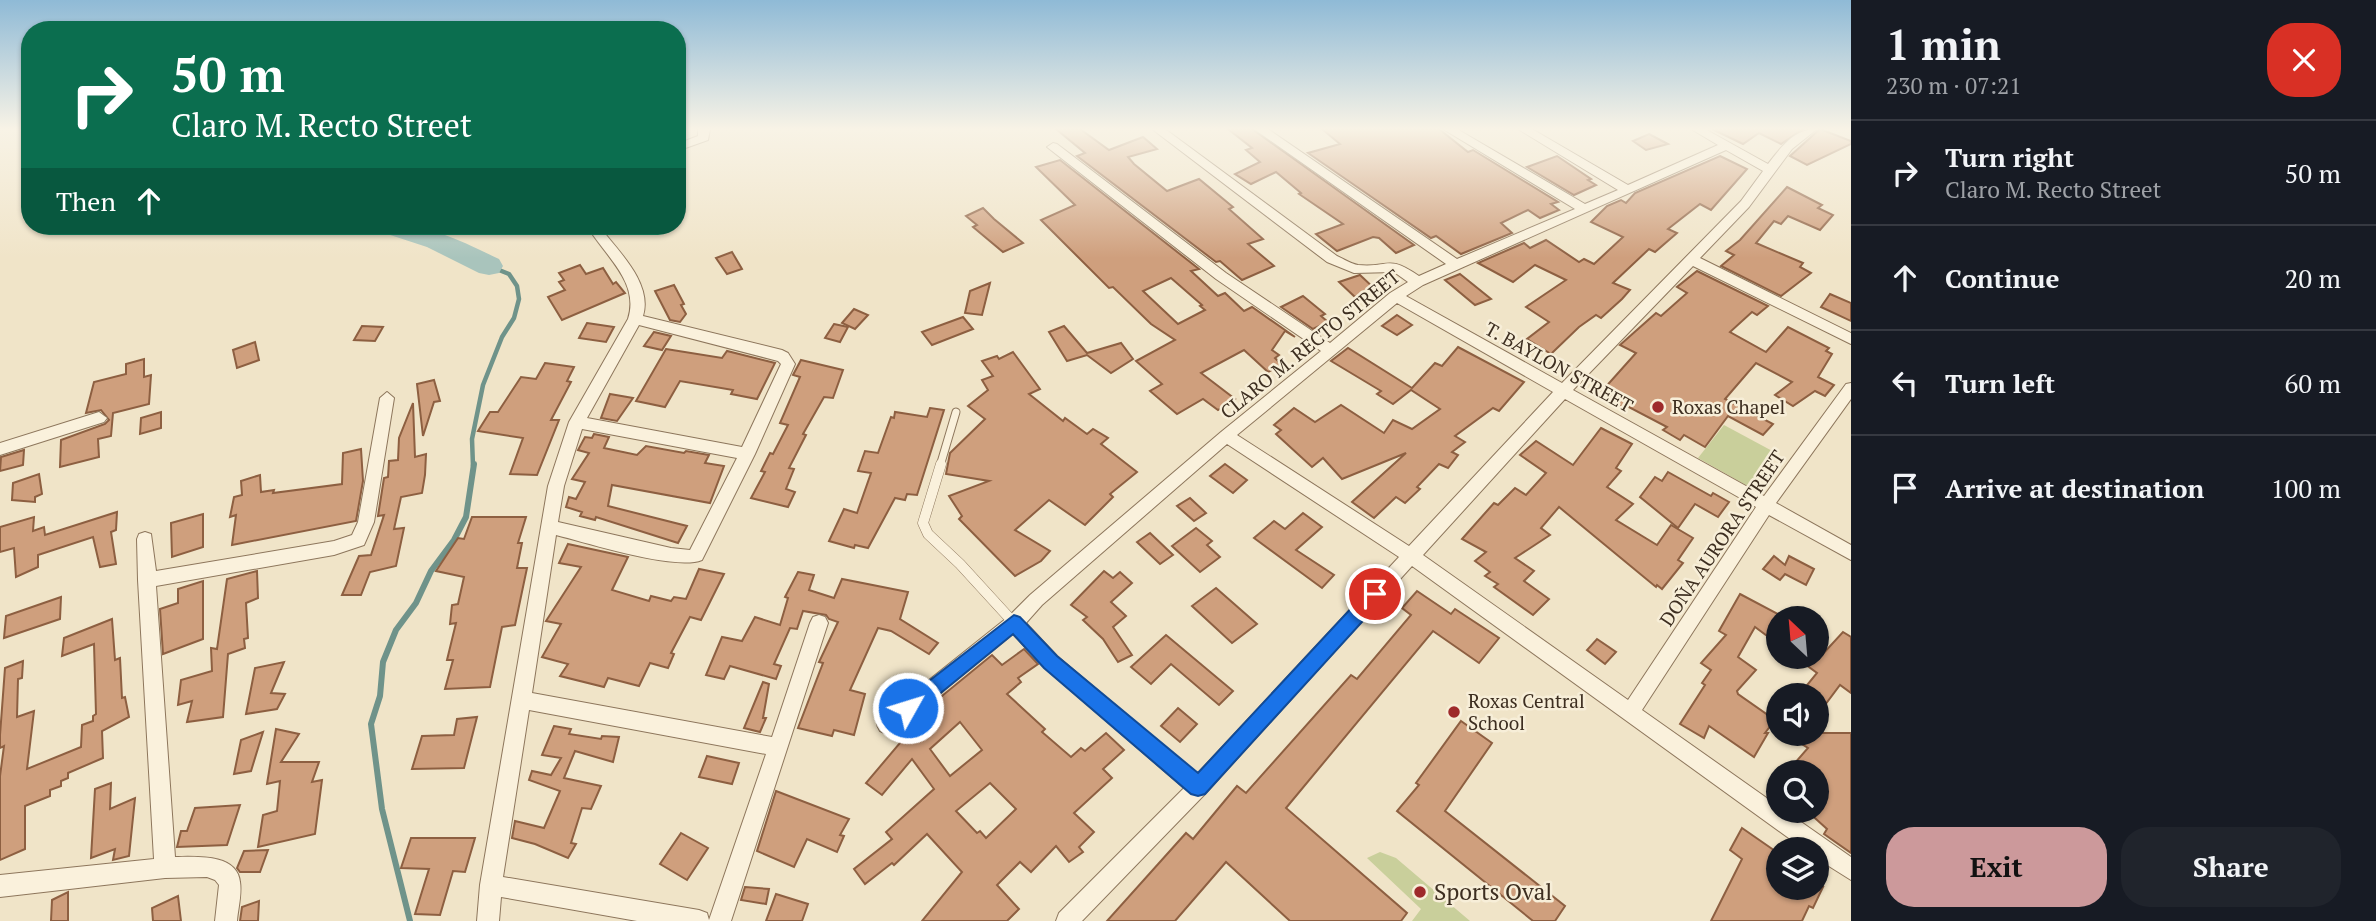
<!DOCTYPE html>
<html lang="en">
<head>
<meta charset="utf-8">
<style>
  :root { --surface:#171b24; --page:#20242c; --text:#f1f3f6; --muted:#9ea1a6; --line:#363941; --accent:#cc999b }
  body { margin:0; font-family:"PT Serif",serif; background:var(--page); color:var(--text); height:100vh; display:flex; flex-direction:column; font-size:26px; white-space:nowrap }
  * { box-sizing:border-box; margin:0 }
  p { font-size:23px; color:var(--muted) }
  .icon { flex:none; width:38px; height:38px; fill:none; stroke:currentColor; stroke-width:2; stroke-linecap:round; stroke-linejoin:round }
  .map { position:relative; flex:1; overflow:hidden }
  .sheet { display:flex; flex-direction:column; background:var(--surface); width:525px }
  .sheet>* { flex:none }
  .hud { position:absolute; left:21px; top:21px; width:665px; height:214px; border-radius:28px; box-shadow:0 2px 5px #0004; background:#0b6e4f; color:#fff; overflow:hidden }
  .needle { width:46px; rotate:334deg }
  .buttons { position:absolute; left:1766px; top:606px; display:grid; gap:14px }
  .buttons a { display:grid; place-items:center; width:63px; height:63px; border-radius:50%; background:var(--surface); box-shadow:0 2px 5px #0004; font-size:35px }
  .pin { position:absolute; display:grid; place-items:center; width:60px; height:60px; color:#fff; margin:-30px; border:4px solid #fff; border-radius:50%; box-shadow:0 2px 7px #0007 }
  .me { position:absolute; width:77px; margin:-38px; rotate:51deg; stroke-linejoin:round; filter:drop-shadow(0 0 5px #0008) }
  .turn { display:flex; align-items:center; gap:24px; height:147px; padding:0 35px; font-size:32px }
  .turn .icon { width:91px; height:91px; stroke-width:2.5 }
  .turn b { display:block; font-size:49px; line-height:60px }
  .then { display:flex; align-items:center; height:66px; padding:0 35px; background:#0003; gap:14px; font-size:26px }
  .round { display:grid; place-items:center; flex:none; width:74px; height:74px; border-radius:28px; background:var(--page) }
  .summary { display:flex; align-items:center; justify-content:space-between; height:119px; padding:0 35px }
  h1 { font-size:42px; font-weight:800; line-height:52px }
  .primary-button { display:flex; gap:14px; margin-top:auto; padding:14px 35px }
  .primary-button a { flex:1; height:80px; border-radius:28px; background:var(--accent); color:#111; font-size:28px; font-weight:800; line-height:80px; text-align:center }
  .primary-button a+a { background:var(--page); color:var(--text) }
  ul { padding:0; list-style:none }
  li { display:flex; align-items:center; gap:21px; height:105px; padding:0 35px; border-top:2px solid var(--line) }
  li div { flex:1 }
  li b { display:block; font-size:26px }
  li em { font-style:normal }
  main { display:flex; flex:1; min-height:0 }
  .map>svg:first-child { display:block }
  .green { fill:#c9cf9b }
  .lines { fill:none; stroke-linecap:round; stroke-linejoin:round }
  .stream-far1 { stroke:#6f938a; stroke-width:4.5 }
  .stream { stroke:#6f938a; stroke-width:6 }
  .river { fill:#a9c4bc; fill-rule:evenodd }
  .building { fill:#cf9f7d; stroke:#8d5f41; stroke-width:2; fill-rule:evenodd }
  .service-far1-casing { stroke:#8d765c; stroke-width:9 }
  .service-casing { stroke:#8d765c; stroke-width:11 }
  .minor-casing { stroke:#8d765c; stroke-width:2 }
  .service-far1 { stroke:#faf1dc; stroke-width:7 }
  .service { stroke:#faf1dc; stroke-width:10 }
  .minor { fill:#faf1dc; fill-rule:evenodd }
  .route { fill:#1a73e8; stroke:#114b97; stroke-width:2 }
  .poi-dot { fill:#9e2a2b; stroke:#f7eed8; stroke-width:2.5 }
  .labels { text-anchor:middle; stroke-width:5; stroke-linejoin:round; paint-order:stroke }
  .street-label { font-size:19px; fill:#3d2e20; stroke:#f7eed8 }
  .poi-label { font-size:19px; fill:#3d2e20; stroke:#f7eed8; text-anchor:start }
  .near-poi-label { font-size:23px; fill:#3d2e20; stroke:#f7eed8; text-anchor:start }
</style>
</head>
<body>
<main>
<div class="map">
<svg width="1851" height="921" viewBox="0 0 1851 921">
  <rect width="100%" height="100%" fill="#f0e4c8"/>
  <g class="green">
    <path d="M1724,425L1776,453L1751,488L1698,458Z"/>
    <path d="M1380,852L1396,858L1470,921H1412L1421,909L1367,858Z"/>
  </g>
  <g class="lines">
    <path class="stream-far1" d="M473,466L472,439L483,385L502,337L514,318L519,299L517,286L509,274L489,266"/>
    <path class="stream" d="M410,921L382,809L371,724L380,696L383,662L396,630L416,603L431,571L454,540L466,517L474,464"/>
    <path class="river" d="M377,226C431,224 452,237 499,259L503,266L499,273L489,275L479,273L427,247L381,232Z"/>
  </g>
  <g class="building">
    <path d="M1056,129H1080L1109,150L1143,137L1157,149L1128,157L1134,164L1167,191L1199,179L1233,207L1229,209L1263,239L1248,244L1274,266L1242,280L1220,261L1216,262L1077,156L1085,153Z"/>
    <path d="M1228,129H1252L1414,245L1396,253L1379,238L1373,237L1337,251L1316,234L1343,224L1299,194L1301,193L1276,172L1251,184L1235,174L1260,162L1246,150L1252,148Z"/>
    <path d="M1322,129H1439L1468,152L1473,150L1558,202L1551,204L1559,210L1540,218L1528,210L1501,223L1512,233L1461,254L1436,236L1431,238L1308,153L1340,144Z"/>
    <path d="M1712,129H1803L1781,144L1759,133L1743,144Z"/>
    <path d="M1820,129L1851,141V144L1807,165L1790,156Z"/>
    <path d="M1649,134L1668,144L1646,150L1633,141Z"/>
    <path d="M1557,156L1591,179L1588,180L1596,185L1574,195L1527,167Z"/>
    <path d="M1720,156L1747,169L1711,210L1700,204L1668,229L1677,233L1655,252L1649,249L1613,283L1630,290L1622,299L1601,318L1596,315L1579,327L1551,354L1527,339L1549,322L1526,307L1566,280L1535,265L1513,282L1478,263L1524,243L1530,248L1546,240L1579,262L1584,259L1594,264L1623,237L1591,222L1607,206L1621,200L1626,203L1635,193Z"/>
    <path d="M1060,160L1199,269L1191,271L1218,296L1225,293L1244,311L1252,307L1295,337L1285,331L1272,350L1279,355L1275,358L1282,365L1268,372L1244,350L1201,373L1235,399L1218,410L1203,399L1177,414L1150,391L1162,384L1136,361L1175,340L1151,324L1113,287L1109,288L1041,220L1075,205L1036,167ZM1171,278L1202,305L1200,306L1205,310L1178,324L1143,291Z"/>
    <path d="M1787,187L1822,205L1818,208L1833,215L1820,230L1788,216L1781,224L1774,221L1756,243L1803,263L1800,267L1811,273L1781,296L1721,266L1734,255L1726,251L1740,240Z"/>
    <path d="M983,208L994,219L1023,243L1003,252L973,227L977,225L966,216Z"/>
    <path d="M732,252L742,269L727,274L716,258Z"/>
    <path d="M580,265L586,274L603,268L613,284L616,282L625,293L562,320L548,297L565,290L559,282L564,280L559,273Z"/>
    <path d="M1697,271L1768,306L1757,315L1752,312L1730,332L1766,352L1788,327L1829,348L1826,351L1832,354L1818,377L1834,385L1825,396L1815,391L1793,406L1775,395L1792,382L1756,363L1725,399L1773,424L1763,435L1728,416L1705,447L1684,435L1680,440L1663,430L1667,427L1627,406L1625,409L1608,400L1611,396L1602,391L1636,353L1620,345L1656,313L1661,316L1687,293L1677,287Z"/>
    <path d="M1460,274L1491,299L1475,305L1445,280Z"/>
    <path d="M1360,275L1376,290L1355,297L1339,282Z"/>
    <path d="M990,283L982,315L965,313L970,291Z"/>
    <path d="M674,285L684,304L681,305L686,314L680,322L670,320L655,291Z"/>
    <path d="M1830,294L1851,303V321L1821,307Z"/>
    <path d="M1303,296L1325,314L1321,316L1328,322L1313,329L1281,307Z"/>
    <path d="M854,309L868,315L855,329L842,323Z"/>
    <path d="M1397,315L1412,325L1397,335L1382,326Z"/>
    <path d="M963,317L973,329L932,345L922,332Z"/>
    <path d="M587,323L614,327L606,342L579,338Z"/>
    <path d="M834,324L848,327L840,342L825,338Z"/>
    <path d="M362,326L383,327L375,341L354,340Z"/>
    <path d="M1064,326L1087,353L1121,343L1133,359L1111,373L1087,355L1067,361L1049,332Z"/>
    <path d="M654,332L671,336L662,350L644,346Z"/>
    <path d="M255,342L259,360L237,368L233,350Z"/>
    <path d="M1458,347L1524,382L1499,411L1493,408L1455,436L1465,442L1452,452L1458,455L1448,468L1439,464L1417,487L1420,489L1405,503L1396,497L1374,518L1352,502L1406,453L1342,479L1323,458L1312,467L1276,434L1281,430L1274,425L1294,408L1315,422L1341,405L1384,433L1393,420L1412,429L1440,409L1411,390L1393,404L1377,394L1381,391L1331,361L1348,348L1412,388L1435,363L1442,366Z"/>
    <path d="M666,349L722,358L727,351L775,363L757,399L731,394L733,390L680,381L665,407L636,401Z"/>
    <path d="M1013,352L1040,389L1029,394L1063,421L1065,418L1087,434L1093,429L1108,438L1101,444L1137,472L1110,494L1113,497L1085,525L1049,500L1015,530L1050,551L1041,561L1015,576L959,519L962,516L949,496L989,481L946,474L950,453L985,419L968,406L988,390L982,380L993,376L982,361L997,356L999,359Z"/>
    <path d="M144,359V377L151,375L149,404L113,413L111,436L98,439L99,457L60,467L61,440L105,424L109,420L101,410L86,413L94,382L126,374V364Z"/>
    <path d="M801,360L843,370L833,398L824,397L803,434L806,435L789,468L794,469L786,489L795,492L788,507L751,498L765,472L761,471L770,453L773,454L788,425L780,423L800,377L793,375Z"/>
    <path d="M545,363L574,367L567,381L571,382L551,420H559L537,475L510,474L523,438L478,431L490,412H498L521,377L536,379Z"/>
    <path d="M434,380L440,401L434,402L423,436L417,384Z"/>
    <path d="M610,394L633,398L617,421L601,418Z"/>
    <path d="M413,403L415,457L426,454L425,475L422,493L401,497L394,529L404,528L396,566L370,572L361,595H342L359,556L371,555L384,515L378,516L384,478L388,477L389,461L398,460L399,438Z"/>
    <path d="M930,408L944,410L917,495L907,494L905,500L895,498L868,548L855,545L854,548L829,541L844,509L857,513L871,473L858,471L865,451L878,453L891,417L894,418L895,412L927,417Z"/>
    <path d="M161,412V428L140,434L141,418Z"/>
    <path d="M1601,428L1632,444L1616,468L1621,471L1607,487L1633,504L1616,520L1657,545L1671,525L1693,538L1678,560L1683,563L1662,589L1657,585L1656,587L1559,507L1541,528L1550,535L1515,558L1534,571L1524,581L1549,599L1533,615L1494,587L1498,584L1485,576L1490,572L1475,561L1486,552L1462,539L1494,503L1498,505L1515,488L1526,495L1546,473L1520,455L1536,441L1573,465Z"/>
    <path d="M594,434L609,437L604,448L637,455L646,446L684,453L686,451L709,455L705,463L724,466L710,503L612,485L608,506L687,526L678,543L596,517L595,520L580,516L582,512L566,507L569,497L576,499L585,482L572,479L589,453L578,450L585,437L592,438Z"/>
    <path d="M361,449L363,481L356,521L232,545L236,515L230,517L234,497L242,495L241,481L260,475L261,492L274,490L273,493L342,484L343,453Z"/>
    <path d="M24,450L23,465L0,471L1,457Z"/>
    <path d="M1225,464L1247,480L1233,493L1210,476Z"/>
    <path d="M1668,472L1711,496L1713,493L1729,502L1718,517L1695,504L1678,528L1640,497L1655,477L1662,481Z"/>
    <path d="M39,474L42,494L35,497V502L12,500L13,483Z"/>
    <path d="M1190,498L1206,513L1194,521L1177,506Z"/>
    <path d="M117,512L116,530L111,532L116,564L100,567L93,537L38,555V567L16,577L14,548L0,552V527L34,517L33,531L44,527L45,535Z"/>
    <path d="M1303,513L1322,527L1296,550L1334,575L1322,588L1254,538L1274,521L1285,529Z"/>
    <path d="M203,514V547L172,557L171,523Z"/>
    <path d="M472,517H526L518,543H522L517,568H527L515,625L502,627L490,687L445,689L453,660H447L456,623L450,624L452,605L458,604L464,577L436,571L458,538L464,539Z"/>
    <path d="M1196,528L1212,541L1207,545L1220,557L1200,572L1172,546Z"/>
    <path d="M1150,533L1173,555L1160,564L1137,542Z"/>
    <path d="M568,544L628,557L612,590L649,601L651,596L671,601L674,597L686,599L699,569L724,574L701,620L690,617L671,653L674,654L668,668L650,663L639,686L608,678L604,687L560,676L568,664L542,657L561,624L546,621L581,567L559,563Z"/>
    <path d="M1774,556L1785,565L1789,556L1814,569L1806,585L1785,574L1780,580L1763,569Z"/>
    <path d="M257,571L258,598L246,603L248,638L244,639L245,648L228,654L223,717L187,722L192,701L178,705L181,680L212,671L211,648L217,649L227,579Z"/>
    <path d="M1104,571L1113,578L1120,572L1132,583L1111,602L1126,616L1113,627L1132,655L1118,662L1103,639L1083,620L1087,617L1071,605Z"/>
    <path d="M798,572L814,575L809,590L834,598L842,579L908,592L900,619L938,643L929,654L891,631L878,628L850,690L865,694L854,735L834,730L832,736L798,728L823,663L819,662L838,622L829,619L826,615L803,611L797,629L790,628L774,664L781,666L776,679L730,666L724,679L706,675L722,637L742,641L755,617L780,625L788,598L785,597Z"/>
    <path d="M203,581V639L163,654L160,609L178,603V589Z"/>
    <path d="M1216,588L1257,624L1232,643L1192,606Z"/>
    <path d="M1417,591L1451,614L1455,609L1499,638L1479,663L1433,631L1286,808L1407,913L1401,921H1290L1226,862L1175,921H1107L1186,833L1193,839L1237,786L1246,793L1351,675L1357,679L1411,615L1402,608Z"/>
    <path d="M1740,594L1778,614V644L1755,627L1738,657L1756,670L1737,691L1738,694L1775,720L1765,733H1768L1754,757L1709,726L1704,738L1680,724L1705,685L1702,683L1711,670L1701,663L1726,635L1719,631Z"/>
    <path d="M61,597L60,619L4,638L6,616Z"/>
    <path d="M112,619L115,660L120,658L122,698L125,697L129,717L102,731L103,758L68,773V778L61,781V786L50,790V796L25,806V849L0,860V776L4,746L0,748V735L5,668L23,661L22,678L18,679L17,717L34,711L27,769L81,747L82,725L93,721V716L96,714L94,644L62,656L64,638Z"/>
    <path d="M1843,632L1851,637V693L1840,685L1816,717V695H1799L1817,673L1794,656H1821Z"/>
    <path d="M1166,635L1233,691L1219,705L1171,664L1151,684L1131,667Z"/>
    <path d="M1597,639L1616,652L1605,664L1587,650Z"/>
    <path d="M1024,649L1038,664L1018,678L1021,682L1007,694L1045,729L1042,732L1071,757L1081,748L1085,751L1106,733L1124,750L1103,769L1112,778L1074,813L1094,832L1079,847L1083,852L1069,862L1056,846L1031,872L1020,862L997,885L1019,909L1007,921H922L962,872L927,834L894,865L892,863L865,884L854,869L892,839L886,832L934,789L912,759L882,795L866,783L900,743L897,738L941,704L937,700L992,655L1002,665ZM960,722L982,750L950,776L930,749ZM990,783L1016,809L986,838L980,831L977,833L956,811Z"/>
    <path d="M284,662L271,693L285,694L277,709L246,714L255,668Z"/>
    <path d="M763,682L769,684L763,718H766L760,732L744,728Z"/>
    <path d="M1178,708L1197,724L1180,742L1161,726Z"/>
    <path d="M477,717L464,768L412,769L422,736L454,735L457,719Z"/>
    <path d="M1461,721L1492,743L1445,811L1565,906L1555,921H1533L1397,811L1419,785L1416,783Z"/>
    <path d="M554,726L571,729L569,734L601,739L602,736L619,737L613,762L575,751L564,778L601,786L591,809L582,808L571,843L576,844L568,858L535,844L512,838L515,821L544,828L560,791L529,780L532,771L551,775L561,758L542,755Z"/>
    <path d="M276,729L299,734L281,762H319L312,782L322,780L315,834L258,847L263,815L277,811L280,781L267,784Z"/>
    <path d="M263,732L251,771L234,774L241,740Z"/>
    <path d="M1784,733H1851V853L1824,834L1827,829L1806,810H1816V772H1787L1808,748Z"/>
    <path d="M707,756L739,763L732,784L699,777Z"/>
    <path d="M111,783L110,809L135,798L129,856L113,860L115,849L91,858L95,789Z"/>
    <path d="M776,791L849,819L840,835L844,836L837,852L807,839L794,867L757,851Z"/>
    <path d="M240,805L227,845L177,847L181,831H187L195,808Z"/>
    <path d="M1742,828L1778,853V887H1823L1813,908L1809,906L1802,921H1711L1742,859L1730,850Z"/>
    <path d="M681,833L708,848L687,880L660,864Z"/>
    <path d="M411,838H475L465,872L453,871L440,915L415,914L429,869L401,868Z"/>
    <path d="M268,850L260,872H240L237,868L244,851Z"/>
    <path d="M745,887L769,889L766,904L741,900Z"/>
    <path d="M68,892V921H51L52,900Z"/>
    <path d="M776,894L808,904L802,921H766Z"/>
    <path d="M178,896L181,921H153L152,908Z"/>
    <path d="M259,901L258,921H240L242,907Z"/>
  </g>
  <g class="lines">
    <defs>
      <path id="service-far1" d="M940,466L956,412"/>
      <path id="service" d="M941,464L923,523L928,534L960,564L1014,623"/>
      <g id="minor">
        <path d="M698,129H710L708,140L677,151V144L698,136Z"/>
        <path d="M1152,129H1165L1337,256C1344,259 1351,264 1358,265C1390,268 1387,254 1419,276L1446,264L1254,129H1268L1457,259L1575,209L1443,129H1457L1585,204L1618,190L1518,129H1532L1628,185L1718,145L1691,129H1705L1768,164C1781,147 1794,129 1817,129L1792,149L1749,207L1700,258L1851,333V344L1693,266L1573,390L1764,496L1846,384L1851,383V399L1776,503L1851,545V560L1769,515L1642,710L1778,806V810H1784L1851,857V880L1816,858V849H1804L1412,566L1205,794L1082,921H1056L1059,913L1184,788L1045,668L1013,634L894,731L887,734L880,731L877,725L880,719L1008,617L1030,595L1221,432L1321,351L1216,279L1047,147L1053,143L1057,144L1226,273L1330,343L1390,293L1408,282L1394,272L1354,273L1327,262ZM1726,150L1763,171L1741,201L1562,383L1406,296L1423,285ZM1397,303L1553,392L1409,546L1237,435ZM1565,399L1756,507L1628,700L1423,555ZM1227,444L1399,557L1197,774L1057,656L1026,623L1042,605Z"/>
        <path d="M587,226H599C618,251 653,283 643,316L782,350L788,353L795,364L755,454L702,560C675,571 588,543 556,535L532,693L772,737L810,623L813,617L819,615L825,617L828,623L731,921H637L501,897L499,921H477L480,885L548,486L569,422L628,319C640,282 605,256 587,226ZM639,325L778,361L781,364L742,447L587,418ZM582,429L737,458L690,550L671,548L558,522L564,486ZM529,710L766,754L709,920L707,913L699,910L503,877Z"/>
        <path d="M387,392L394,398L374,522L364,545L334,555L156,586L175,857C195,857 237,853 240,882C242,894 238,909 237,921H215L219,885L215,880L207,877L165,878L0,897V875L154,859L138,580L137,539L139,534L145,532L151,534L156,571L334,541L352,535L358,522L380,398Z"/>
        <path d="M99,412L107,418L104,422L0,455V443Z"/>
      </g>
    </defs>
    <use href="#service-far1" class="service-far1-casing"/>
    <use href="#service" class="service-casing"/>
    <use href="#minor" class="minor-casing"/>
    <use href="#service-far1" class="service-far1"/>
    <use href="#service" class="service"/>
    <use href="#minor" class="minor"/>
  </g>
  <linearGradient id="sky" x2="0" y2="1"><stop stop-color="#8fbad6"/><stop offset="0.5" stop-color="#f8f3e6"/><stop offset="1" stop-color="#f8f3e6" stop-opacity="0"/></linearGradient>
  <rect width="1851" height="258" fill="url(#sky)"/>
  <path class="route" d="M1375,587L1382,589L1384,594L1382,600L1205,794L1198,796L1191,794L1044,668L1013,634L915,714L908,717L902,714L899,708L902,702L1014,615L1020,617L1057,656L1198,773L1369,589Z"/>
  <g class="poi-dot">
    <circle cx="1658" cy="407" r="7"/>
    <circle cx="1454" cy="712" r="7"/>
    <circle cx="1420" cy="892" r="7"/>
  </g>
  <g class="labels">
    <g class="street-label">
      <text transform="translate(1310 344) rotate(-39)" y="7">CLARO M. RECTO STREET</text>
      <text transform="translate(1559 367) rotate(29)" y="7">T. BAYLON STREET</text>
      <text transform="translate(1722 538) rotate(-56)" y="7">DOÑA AURORA STREET</text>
    </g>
    <g class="poi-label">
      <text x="1672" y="414">Roxas Chapel</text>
      <text x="1468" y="708">Roxas Central<tspan x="1468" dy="22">School</tspan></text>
    </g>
    <g class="near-poi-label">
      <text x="1434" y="900">Sports Oval</text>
    </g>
  </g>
</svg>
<div class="buttons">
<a><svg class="needle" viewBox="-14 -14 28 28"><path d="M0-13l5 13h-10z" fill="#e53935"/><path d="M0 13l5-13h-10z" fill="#9ea1a6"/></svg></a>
<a><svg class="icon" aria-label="sound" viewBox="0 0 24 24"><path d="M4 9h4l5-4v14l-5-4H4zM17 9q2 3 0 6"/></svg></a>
<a><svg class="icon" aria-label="search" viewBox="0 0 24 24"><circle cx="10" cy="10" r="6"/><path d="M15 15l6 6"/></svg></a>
<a><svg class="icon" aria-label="layers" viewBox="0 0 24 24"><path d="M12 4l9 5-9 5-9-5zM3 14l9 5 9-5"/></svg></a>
</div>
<div class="pin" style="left:1375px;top:594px;background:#d93025"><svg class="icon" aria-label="arrive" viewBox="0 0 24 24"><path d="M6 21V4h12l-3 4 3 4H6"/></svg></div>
<svg class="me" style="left:908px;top:708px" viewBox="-20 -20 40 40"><circle r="17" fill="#1a73e8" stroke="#fff" stroke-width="3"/><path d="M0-11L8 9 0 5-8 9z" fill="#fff"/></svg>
<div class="hud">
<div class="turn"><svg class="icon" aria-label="right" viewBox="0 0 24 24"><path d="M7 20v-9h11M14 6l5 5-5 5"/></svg><div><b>50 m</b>Claro M. Recto Street</div></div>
<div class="then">Then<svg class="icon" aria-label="ahead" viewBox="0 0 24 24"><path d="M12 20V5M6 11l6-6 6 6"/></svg></div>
</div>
</div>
<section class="sheet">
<div class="summary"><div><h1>1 min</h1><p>230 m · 07:21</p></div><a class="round" style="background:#d93025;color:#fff"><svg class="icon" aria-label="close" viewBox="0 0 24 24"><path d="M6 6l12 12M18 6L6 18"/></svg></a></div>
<ul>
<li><svg class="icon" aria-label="right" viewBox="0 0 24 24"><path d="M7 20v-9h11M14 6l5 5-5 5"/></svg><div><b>Turn right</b><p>Claro M. Recto Street</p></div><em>50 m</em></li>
<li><svg class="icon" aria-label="ahead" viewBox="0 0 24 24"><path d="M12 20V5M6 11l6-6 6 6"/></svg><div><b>Continue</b></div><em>20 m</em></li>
<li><svg class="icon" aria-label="left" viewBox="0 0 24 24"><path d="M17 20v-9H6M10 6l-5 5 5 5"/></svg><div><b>Turn left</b></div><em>60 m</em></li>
<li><svg class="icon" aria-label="arrive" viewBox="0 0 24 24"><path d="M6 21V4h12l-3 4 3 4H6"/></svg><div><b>Arrive at destination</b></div><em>100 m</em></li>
</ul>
<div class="primary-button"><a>Exit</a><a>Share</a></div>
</section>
</main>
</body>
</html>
